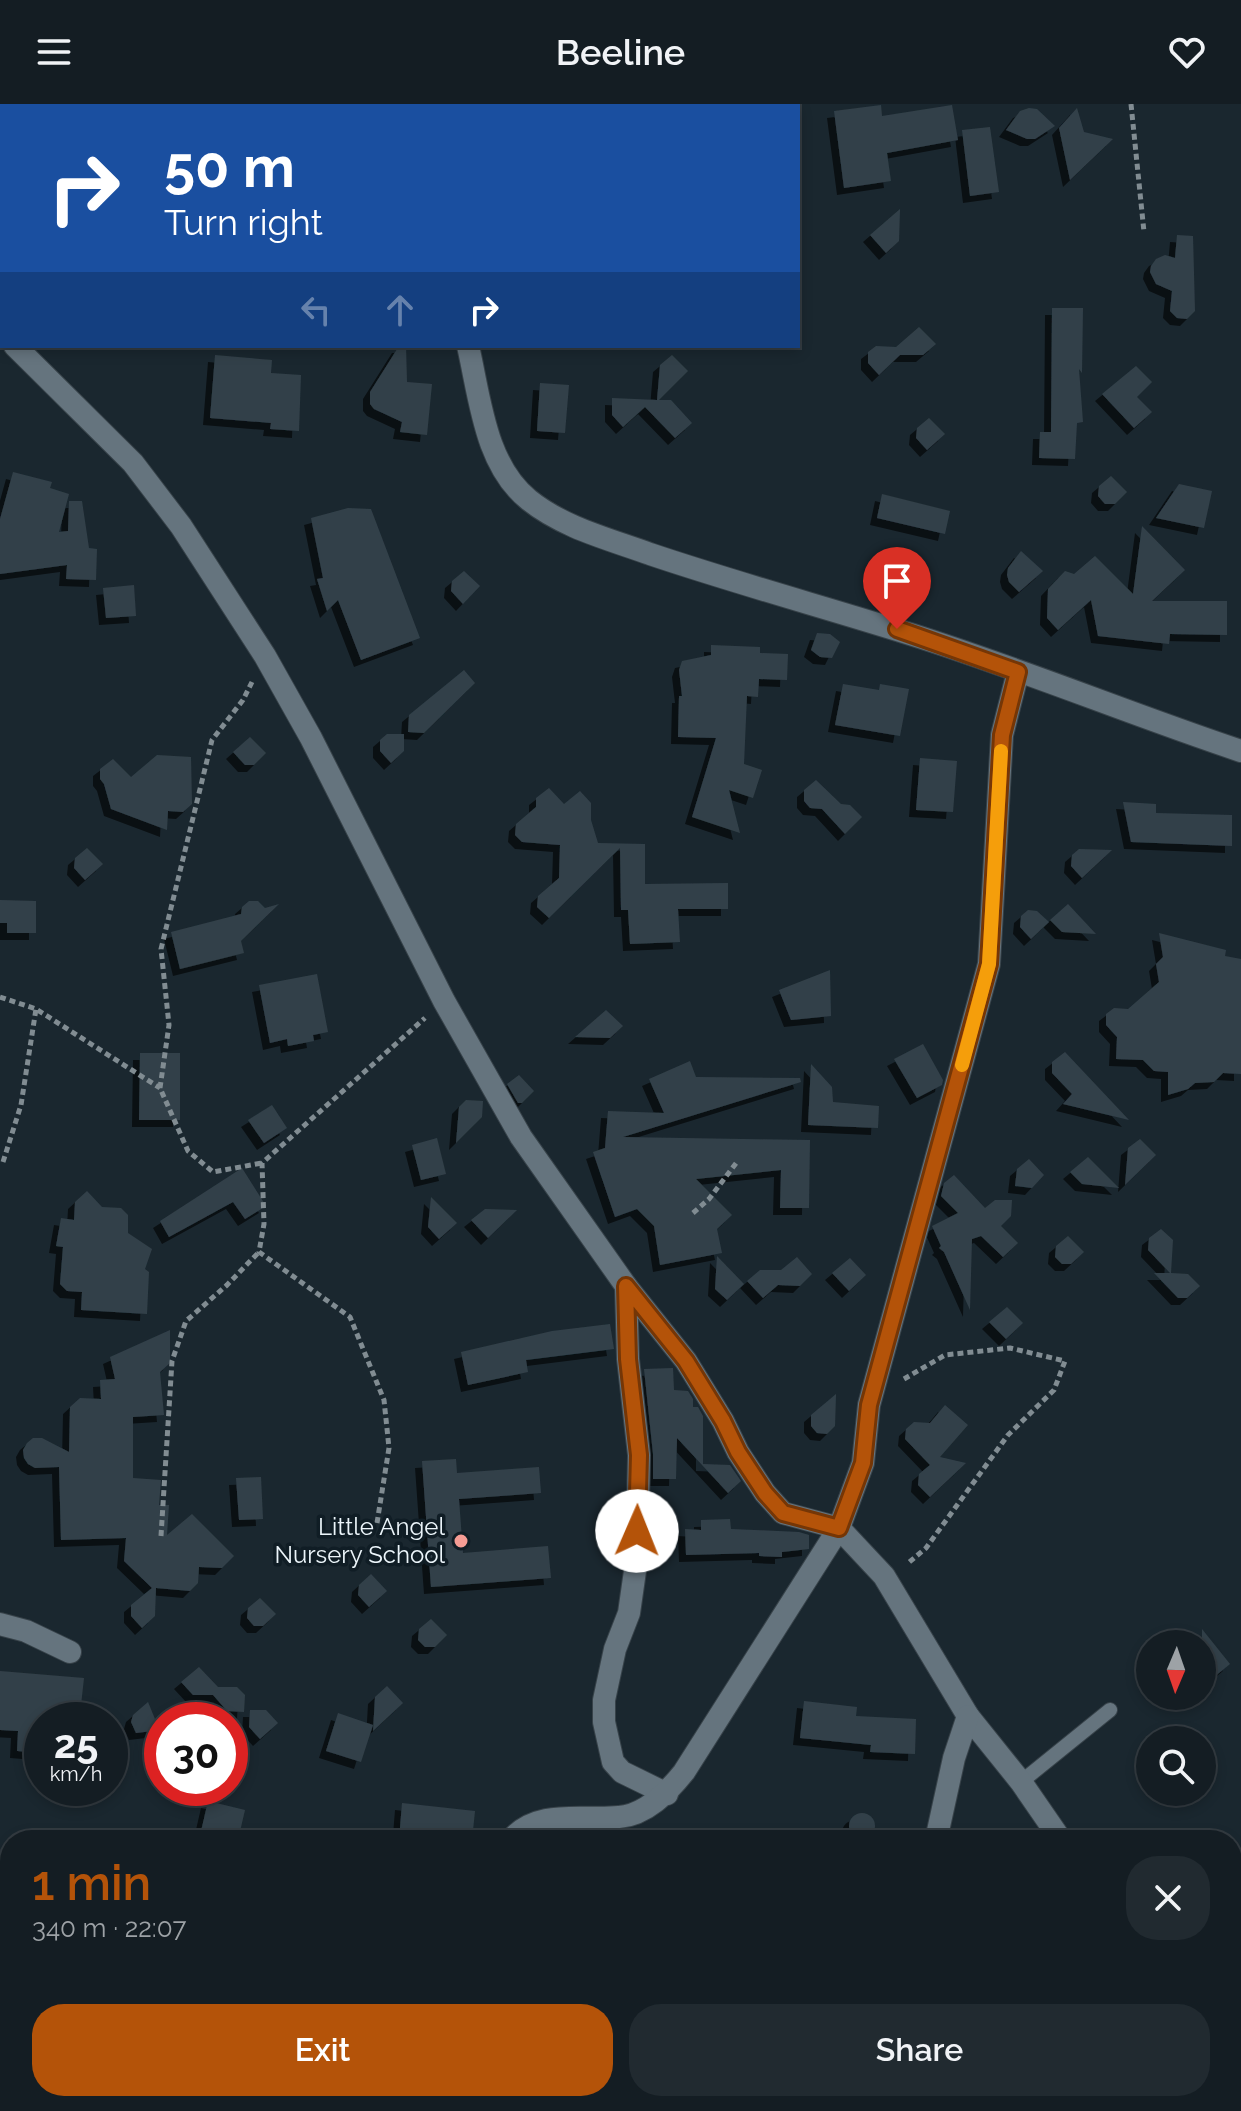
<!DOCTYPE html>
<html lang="en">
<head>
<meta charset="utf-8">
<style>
  :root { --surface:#141d23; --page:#212a30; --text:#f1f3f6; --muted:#9da2a6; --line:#333b41; --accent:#b45309 }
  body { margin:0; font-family:Raleway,sans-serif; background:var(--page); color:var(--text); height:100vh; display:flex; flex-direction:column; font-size:30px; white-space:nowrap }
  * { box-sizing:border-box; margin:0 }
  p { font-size:26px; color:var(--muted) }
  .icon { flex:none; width:44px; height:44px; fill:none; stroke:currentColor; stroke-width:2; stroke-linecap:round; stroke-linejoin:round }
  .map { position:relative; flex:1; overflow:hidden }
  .details { position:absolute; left:0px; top:1726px; width:1242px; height:282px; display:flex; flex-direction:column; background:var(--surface); border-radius:32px 32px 0 0; box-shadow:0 4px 12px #0003,0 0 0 2px var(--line) }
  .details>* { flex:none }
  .hud { position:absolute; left:0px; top:0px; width:800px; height:244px; box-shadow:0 4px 12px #0003,0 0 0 2px var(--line); background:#1a4fa0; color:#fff; overflow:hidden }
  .needle { width:52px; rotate:182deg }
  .fabs { position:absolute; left:1136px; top:1526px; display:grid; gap:16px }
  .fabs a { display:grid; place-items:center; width:80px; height:80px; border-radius:50%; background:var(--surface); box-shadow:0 4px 12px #0003,0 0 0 2px var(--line); font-size:40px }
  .speed { position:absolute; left:24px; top:1598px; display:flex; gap:16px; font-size:40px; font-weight:700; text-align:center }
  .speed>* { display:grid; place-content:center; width:104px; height:104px; border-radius:50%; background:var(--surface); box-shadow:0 4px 12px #0003,0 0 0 2px var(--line); line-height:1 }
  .speed small { font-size:20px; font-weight:400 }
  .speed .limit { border:12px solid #d22; background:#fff; color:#111 }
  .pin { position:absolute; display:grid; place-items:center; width:68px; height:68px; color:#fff; margin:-82px -34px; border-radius:50% 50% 50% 0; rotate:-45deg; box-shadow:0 0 8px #0007 }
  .pin .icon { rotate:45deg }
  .me { position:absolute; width:88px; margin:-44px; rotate:1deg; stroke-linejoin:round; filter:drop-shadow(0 0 6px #0008) }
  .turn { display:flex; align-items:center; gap:28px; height:168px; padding:0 32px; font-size:36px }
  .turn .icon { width:104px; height:104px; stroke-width:2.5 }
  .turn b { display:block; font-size:56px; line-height:68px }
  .lanes { display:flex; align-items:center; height:76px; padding:0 32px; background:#0003; justify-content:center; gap:40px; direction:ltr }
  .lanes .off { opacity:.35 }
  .round { display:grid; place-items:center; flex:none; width:84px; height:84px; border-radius:32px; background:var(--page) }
  .headline { display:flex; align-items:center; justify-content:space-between; height:136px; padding:0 32px }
  h1 { font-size:48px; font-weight:600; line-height:60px; color:var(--accent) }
  .cta { display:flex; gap:16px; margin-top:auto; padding:16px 32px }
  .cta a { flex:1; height:92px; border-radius:32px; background:var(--accent); color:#fff; font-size:32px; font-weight:600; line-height:92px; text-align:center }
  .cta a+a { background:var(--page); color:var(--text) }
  header { display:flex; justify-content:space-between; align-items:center; height:104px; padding:0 32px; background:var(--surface); font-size:36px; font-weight:600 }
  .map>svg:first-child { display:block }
  .building { fill:#324049; filter:url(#shadow) }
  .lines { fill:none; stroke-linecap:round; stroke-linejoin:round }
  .service-casing { stroke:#374249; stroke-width:16 }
  .minor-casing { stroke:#374249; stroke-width:24 }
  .path { stroke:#818c92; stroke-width:5; stroke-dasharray:6 4; stroke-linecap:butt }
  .service { stroke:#65747e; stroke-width:14 }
  .minor { stroke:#65747e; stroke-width:22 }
  .route-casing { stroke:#753606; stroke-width:20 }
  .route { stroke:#b45309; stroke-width:14 }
  .slow { stroke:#f59e0b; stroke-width:14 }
  .poi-dot { fill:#f59c94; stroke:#101d25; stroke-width:3 }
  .labels { text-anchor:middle; stroke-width:7; stroke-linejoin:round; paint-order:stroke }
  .poi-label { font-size:24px; fill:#ecf5fa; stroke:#101d25; text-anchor:end }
</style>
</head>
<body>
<header><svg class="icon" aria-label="menu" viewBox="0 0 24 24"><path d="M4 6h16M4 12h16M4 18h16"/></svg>Beeline<svg class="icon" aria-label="heart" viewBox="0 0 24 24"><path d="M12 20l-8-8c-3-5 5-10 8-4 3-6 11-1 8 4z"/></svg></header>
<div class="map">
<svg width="1241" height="2007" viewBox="0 0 1241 2007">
  <defs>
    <filter id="shadow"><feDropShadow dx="-7" dy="7" stdDeviation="0" flood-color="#0009"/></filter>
  </defs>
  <rect width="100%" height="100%" fill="#1a272f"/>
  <g class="building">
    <path d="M881,1L882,12L952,1L958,36L887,49L891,77L844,84L834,7Z"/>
    <path d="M1029,4L1037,5L1055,22L1035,35H1027L1006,26L1020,7Z"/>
    <path d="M1077,4L1084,28L1113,35L1070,76L1059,24Z"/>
    <path d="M990,23L999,88L970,92L962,26Z"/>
    <path d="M900,105L899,137L886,149L870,131Z"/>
    <path d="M1177,131L1193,132L1195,207L1187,215L1177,214L1170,207L1172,187L1156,180L1150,168L1151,162L1156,155L1165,151L1175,154Z"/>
    <path d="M1052,204H1083L1082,269L1079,265L1083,318L1077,319L1075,355L1039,354L1040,328H1051Z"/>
    <path d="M919,223L936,240L923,251H900L879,271L868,259V248L876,242L896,243Z"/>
    <path d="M399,242H406L407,278L432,280L427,331L400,328L402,318L374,305L370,300V288Z"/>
    <path d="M215,251L272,256L271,269L301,271L299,327L270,325L271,319L210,314Z"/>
    <path d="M672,251L688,267L659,296H671L692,319L675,334L645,303L623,323L612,311V294L657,296L660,261Z"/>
    <path d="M1136,262L1152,278L1137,293L1152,308L1134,324L1102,290Z"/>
    <path d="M540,279L569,281L565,329L537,327Z"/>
    <path d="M929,314L945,330L927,346L916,334L917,324Z"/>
    <path d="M13,368L52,378L50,384L69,390L59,428L68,427L69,397H82L89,444L97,445L96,476L66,475L67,461L0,470V415Z"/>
    <path d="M1111,372L1127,388L1115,400H1105L1098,392L1099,382Z"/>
    <path d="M1179,380L1212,387L1204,424L1156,414Z"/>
    <path d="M882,390L950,407L945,430L877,414Z"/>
    <path d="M348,404L371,405L420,534L361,556L338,496L327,507L317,475L323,474L311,414Z"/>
    <path d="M1142,422L1185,466L1152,497H1227V531L1170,530L1169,540L1098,532L1091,496L1058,526L1047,514L1048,485L1065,467L1074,470L1095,452L1133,490Z"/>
    <path d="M1021,447L1043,467L1019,488L1009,478L1007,471L1008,464Z"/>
    <path d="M464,467L480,482L463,500L451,487L452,477Z"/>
    <path d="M134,481L136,512L106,514L103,484Z"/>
    <path d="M817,529L830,530L840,538L832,554L820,553L811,546Z"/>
    <path d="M711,541L760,543V549L788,550L787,576L759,575L758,593L747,592L744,660L762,666L753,694L729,686L740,729L692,713L716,634L678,633L679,592H682L679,566L682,557L711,551Z"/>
    <path d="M464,566L475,579L424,629L408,628L409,611Z"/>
    <path d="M843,580L879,586L880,580L909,585L900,632L835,621Z"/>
    <path d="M387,630H404V647L391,659L380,647V636Z"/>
    <path d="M250,633L266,649L254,661H245L233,648Z"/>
    <path d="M157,651L191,653L192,700L183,708L168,707L167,726L111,705L104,680L100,675V665L113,655L131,673Z"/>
    <path d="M920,654L957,657L953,708L916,706Z"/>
    <path d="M816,676L841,700L850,701L862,713L845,730L822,705L810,704L804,697V686Z"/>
    <path d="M549,684L564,700L580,687L591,699V716L598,739L645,740V780L728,779V805H678L680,838L630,840L628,806H621L620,744L549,814L537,803L538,792L559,774L560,741L522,738L515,731L516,720L536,703V694Z"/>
    <path d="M1123,698L1156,700V709L1232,711V742L1131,738Z"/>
    <path d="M87,744L103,760L85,776L74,764L75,754Z"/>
    <path d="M1079,745L1112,746L1082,774L1071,762L1072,751Z"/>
    <path d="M0,796L36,797V829H7V819H0Z"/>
    <path d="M249,797H258L265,804L279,800L241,837L244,849L180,865L171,828L241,810L242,803Z"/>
    <path d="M1068,800L1096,830L1062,828L1050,816Z"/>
    <path d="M1028,806L1037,807L1049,818L1031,835L1020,823L1021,812Z"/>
    <path d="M1159,829L1226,846L1225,852L1241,855V970L1223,969L1214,978L1195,979L1188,985L1168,991V968L1154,967L1143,956L1116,955L1117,933L1106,921V910L1114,904L1128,905L1159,878L1156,860L1163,853Z"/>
    <path d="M830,866L831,912L791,916L779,886Z"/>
    <path d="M317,870L328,928L313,931L314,937L288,942L287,935L270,939L259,881Z"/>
    <path d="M606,906L623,922L610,934L575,933Z"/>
    <path d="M923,940L943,976L942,981L917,994L894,955Z"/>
    <path d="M1065,948L1129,1016L1063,1000L1072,990L1052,969V958Z"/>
    <path d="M140,949H180V1016H139Z"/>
    <path d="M690,957L696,973L800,974L801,978L623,1033L810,1036L809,1104H780L781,1066L696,1075L732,1111L717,1125L722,1149L660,1161L654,1122L637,1105L615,1113L593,1048L605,1044L608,1007L664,1009L649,975Z"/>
    <path d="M811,960L832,983L833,998L879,1002L878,1024L808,1021Z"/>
    <path d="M519,971L534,987L522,999H518L507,980Z"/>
    <path d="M466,996L483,997L482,1013L456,1039L459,1003Z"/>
    <path d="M272,1001L287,1024L264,1039L248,1016Z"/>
    <path d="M437,1034L446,1070L421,1076L412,1041Z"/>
    <path d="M1140,1035L1156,1051L1125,1081L1128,1044Z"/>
    <path d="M1088,1053L1119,1084L1082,1080L1070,1068Z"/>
    <path d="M1029,1055L1044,1071L1032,1084L1015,1082L1017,1065Z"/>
    <path d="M242,1064L266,1102L245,1115L233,1098L169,1133L160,1117Z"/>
    <path d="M954,1071L985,1104L995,1096H1012L1011,1112L1001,1122L1018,1139L1003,1153L981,1132L972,1135L970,1206L944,1148L939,1144L941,1142L932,1122L958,1109L941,1092L944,1079Z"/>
    <path d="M87,1087L102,1103L121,1104L128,1111V1129L152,1145L145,1165L149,1168L147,1210L81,1206L82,1188L67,1187L60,1180L63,1143L56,1142L61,1114L74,1116L75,1098Z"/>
    <path d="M431,1093L457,1119L439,1135L428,1123Z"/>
    <path d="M485,1105L517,1106L488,1134L471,1116Z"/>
    <path d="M1161,1125L1173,1136L1171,1169L1188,1170L1200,1182L1187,1194H1178L1154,1169H1170L1148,1146L1149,1134Z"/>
    <path d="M1068,1132L1084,1148L1071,1160H1062L1055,1153L1056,1142Z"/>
    <path d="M717,1152L744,1180L727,1196L715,1185Z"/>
    <path d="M797,1153L812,1170L800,1182L778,1181L763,1194L747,1177L760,1166H781Z"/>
    <path d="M850,1154L866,1171L849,1187L832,1169Z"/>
    <path d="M1007,1203L1023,1219L1006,1235L989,1218Z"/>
    <path d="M610,1220L614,1245L526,1256L528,1268L468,1281L461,1248L552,1227Z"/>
    <path d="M170,1226V1259L160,1268L164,1311L133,1313V1374L161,1376L159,1401H169L167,1431L192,1410L234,1452L222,1464L199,1463L198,1479L190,1487L156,1484L155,1512L142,1524L131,1512V1501L152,1484L124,1457L126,1434L61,1436L59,1363L35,1364L28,1360L24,1354L23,1346L27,1339L33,1334H42L69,1348L70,1303L80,1294L101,1295L100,1276L115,1275L110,1253Z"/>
    <path d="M673,1264L674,1286L688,1287L693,1295V1303H698L703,1312V1360L730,1361L741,1377L728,1389L677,1334L676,1375H653V1350L644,1265Z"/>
    <path d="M836,1290L835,1322L827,1330L817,1329L811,1322V1311Z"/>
    <path d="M945,1301L968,1321L940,1353L966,1359L930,1393L918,1381L919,1370L930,1361L905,1335L906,1325L914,1318L930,1319Z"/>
    <path d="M456,1355L457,1369L539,1363L541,1389L459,1395L463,1449L548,1442L551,1474L431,1483L422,1357Z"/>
    <path d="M261,1373L263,1415L239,1416L236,1374Z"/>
    <path d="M730,1415L731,1425L799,1428L809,1431V1445L782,1448V1453L759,1452V1449L686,1451L685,1425L701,1426V1416Z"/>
    <path d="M371,1470L387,1487L369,1503L358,1491L359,1481Z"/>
    <path d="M260,1494L276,1510L263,1522H254L247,1514L248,1504Z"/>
    <path d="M431,1515L447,1531L435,1543H425L418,1536L419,1525Z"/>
    <path d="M1202,1525L1230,1560L1202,1583Z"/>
    <path d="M199,1563L218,1583H237L245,1591L244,1608L227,1607L213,1591H193L181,1578Z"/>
    <path d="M0,1567L84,1574L81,1601L70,1600L68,1616H42V1649L17,1647L18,1627L0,1626Z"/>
    <path d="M387,1582L403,1599L373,1627L375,1593Z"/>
    <path d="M804,1597L857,1603L856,1612L916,1615L915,1650L870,1648L871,1641L800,1634Z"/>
    <path d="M148,1598L155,1615L153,1627L136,1629L131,1618L133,1611Z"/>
    <path d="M250,1606H266L278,1619L260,1635L249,1623Z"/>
    <path d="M338,1609L373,1621L361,1658L326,1647Z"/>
    <path d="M208,1697L245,1706L238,1736H199Z"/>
    <path d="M402,1699L475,1707L472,1736H399Z"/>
    <circle cx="862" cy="1722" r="13"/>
  </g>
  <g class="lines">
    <defs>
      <path id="service" d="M1021,1678L1110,1606"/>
      <g id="minor">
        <path d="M0,204H2"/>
        <path d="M0,227L2,229"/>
        <path d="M15,242L133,359L181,422L265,552L311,634L444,897L521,1033L626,1182L686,1257L723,1317L738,1348L765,1389L783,1409L839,1424L884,1472L968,1612L1021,1678L1061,1736"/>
        <path d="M468,242C480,294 485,361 529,396C564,424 609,435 650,450C736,479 824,503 910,530C1022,565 1130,610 1241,647"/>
        <path d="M626,1182L628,1255L639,1351L637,1453L629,1509L615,1545L604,1596V1618L613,1658L622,1668L667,1690"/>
        <path d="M0,1520L26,1527L70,1548"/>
        <path d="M511,1736C537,1704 584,1717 619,1713C646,1711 668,1688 684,1668L839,1424L863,1359L869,1301L989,860L1002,631L1018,568"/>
        <path d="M936,1736L954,1654L968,1612"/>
        <path d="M1232,1966L1241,1977"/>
        <path d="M382,2007L383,1998"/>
        <path d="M891,2007V1998"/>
      </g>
    </defs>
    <use href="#service" class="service-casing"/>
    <use href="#minor" class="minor-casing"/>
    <g class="path">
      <path d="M423,0L424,2"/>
      <path d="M1131,0L1144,128"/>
      <path d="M629,2L636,0"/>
      <path d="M252,578L243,596L212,636L161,845L169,921L160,984L188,1047L213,1068L262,1059"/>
      <path d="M0,893L36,905L160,984"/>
      <path d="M3,1058L21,1001L36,905"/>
      <path d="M693,1109L709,1095L737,1058"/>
      <path d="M904,1275L945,1251L1010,1244L1065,1257L1054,1286L1008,1331L926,1444L907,1460"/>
      <path d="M377,1419L389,1344L384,1296L350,1213L259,1148L264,1120L262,1059L425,914"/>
      <path d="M161,1432L172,1257L186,1217L227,1181L259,1148"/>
      <path d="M0,1914L10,1916"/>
      <path d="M520,1998L524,2007"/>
      <path d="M49,2007L50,1998"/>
    </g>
    <use href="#service" class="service"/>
    <use href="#minor" class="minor"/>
  </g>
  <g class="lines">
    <defs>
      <path id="route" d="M637,1427L639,1351L628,1255L626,1182L686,1257L723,1317L738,1348L765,1389L783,1409L839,1424L863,1359L869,1301L989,860L1002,631L1018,568L897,525"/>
    </defs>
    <use href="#route" class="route-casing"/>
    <use href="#route" class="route"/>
    <path class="slow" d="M962,961L989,860L1001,647"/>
  </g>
  <circle class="poi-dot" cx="461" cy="1437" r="8"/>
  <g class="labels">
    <g class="poi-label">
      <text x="445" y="1431">Little Angel<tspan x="445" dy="28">Nursery School</tspan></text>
    </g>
  </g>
</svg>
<div class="fabs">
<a><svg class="needle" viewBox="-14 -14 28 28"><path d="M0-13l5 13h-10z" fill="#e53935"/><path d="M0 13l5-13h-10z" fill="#9da2a6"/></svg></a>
<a><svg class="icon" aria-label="search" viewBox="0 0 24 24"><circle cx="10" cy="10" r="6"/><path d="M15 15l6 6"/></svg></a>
</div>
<div class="speed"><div>25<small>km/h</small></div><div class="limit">30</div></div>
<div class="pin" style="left:897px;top:525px;background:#d93025"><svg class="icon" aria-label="arrive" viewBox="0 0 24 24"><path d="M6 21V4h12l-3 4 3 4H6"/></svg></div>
<svg class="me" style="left:637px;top:1427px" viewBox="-20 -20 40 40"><circle r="19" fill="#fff"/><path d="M0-13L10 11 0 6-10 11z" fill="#b45309"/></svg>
<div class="hud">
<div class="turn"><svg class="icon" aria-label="right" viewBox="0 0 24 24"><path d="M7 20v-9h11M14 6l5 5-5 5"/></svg><div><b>50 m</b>Turn right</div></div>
<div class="lanes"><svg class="icon off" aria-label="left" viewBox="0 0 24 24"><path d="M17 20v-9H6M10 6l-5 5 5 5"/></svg><svg class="icon off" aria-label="ahead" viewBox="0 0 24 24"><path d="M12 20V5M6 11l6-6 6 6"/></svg><svg class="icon" aria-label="right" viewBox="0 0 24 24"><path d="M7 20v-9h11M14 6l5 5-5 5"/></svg></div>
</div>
<section class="details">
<div class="headline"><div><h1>1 min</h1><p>340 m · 22:07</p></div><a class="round"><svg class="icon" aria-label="close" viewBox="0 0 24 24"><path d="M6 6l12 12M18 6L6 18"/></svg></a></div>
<div class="cta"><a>Exit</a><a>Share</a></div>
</section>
</div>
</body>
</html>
